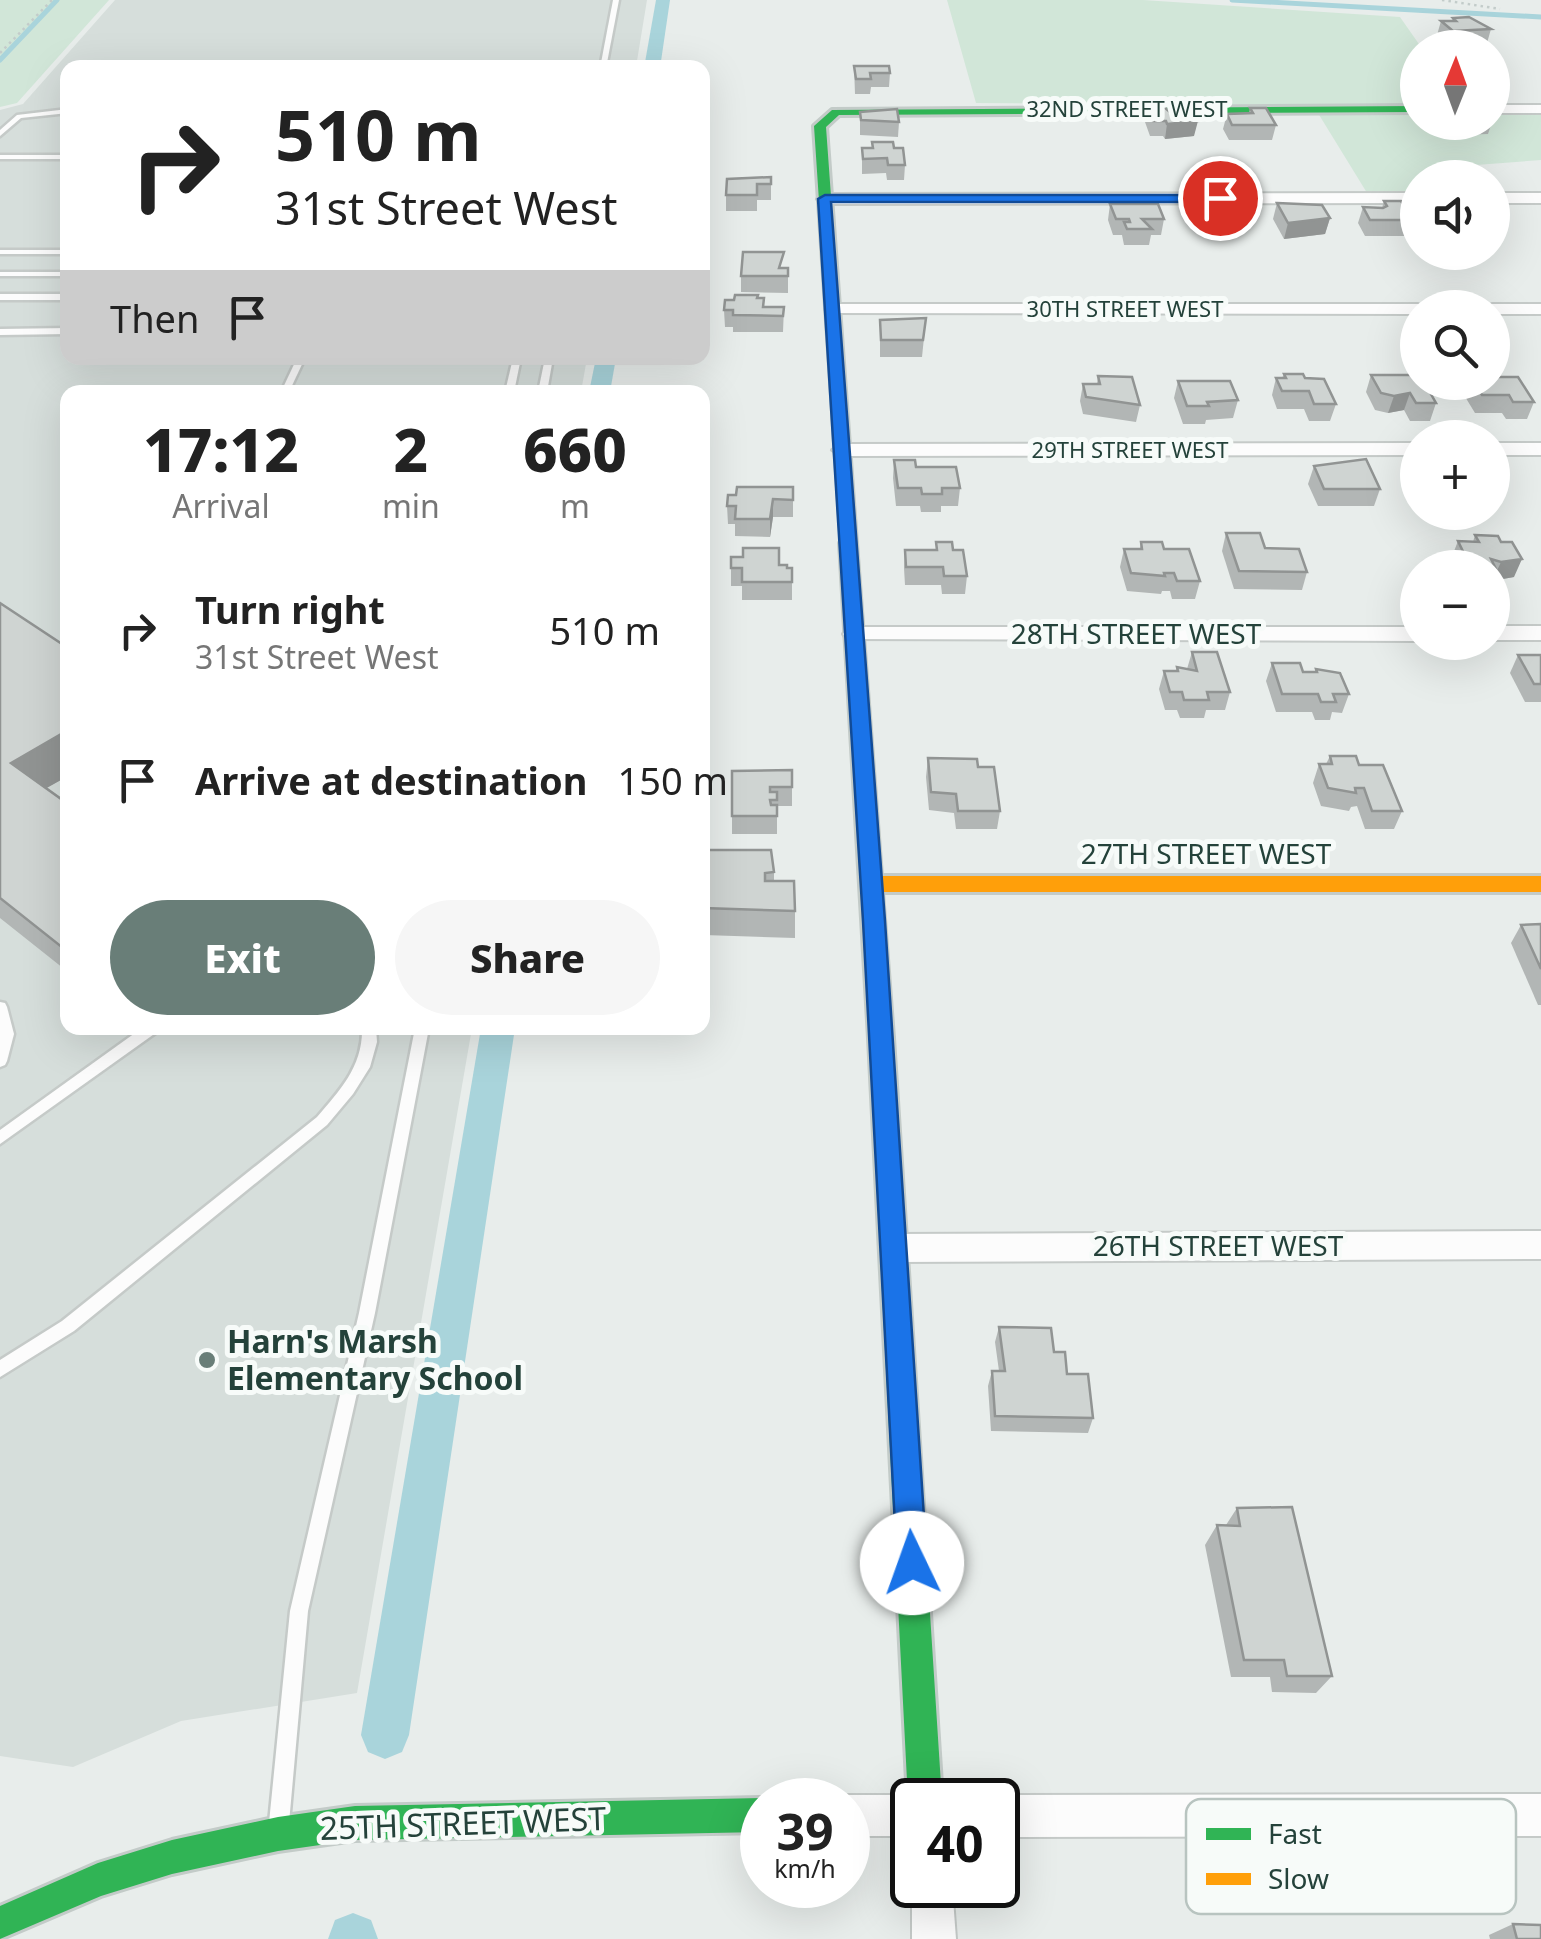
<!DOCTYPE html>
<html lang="en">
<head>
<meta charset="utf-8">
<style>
  :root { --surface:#fff; --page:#f6f6f6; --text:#222; --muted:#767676; --accent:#697e78 }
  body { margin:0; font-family:"Noto Sans",sans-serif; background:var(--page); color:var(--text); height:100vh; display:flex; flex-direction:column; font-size:38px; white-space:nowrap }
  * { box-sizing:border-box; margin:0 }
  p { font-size:32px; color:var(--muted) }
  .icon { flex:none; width:55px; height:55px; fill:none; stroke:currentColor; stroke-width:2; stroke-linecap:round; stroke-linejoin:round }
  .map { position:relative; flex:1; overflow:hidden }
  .side { position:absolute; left:60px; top:385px; width:650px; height:650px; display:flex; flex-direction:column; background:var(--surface); border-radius:20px; box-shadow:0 10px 40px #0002 }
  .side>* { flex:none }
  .top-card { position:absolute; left:60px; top:60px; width:650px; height:305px; border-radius:20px; box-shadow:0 10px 40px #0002; background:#fff; color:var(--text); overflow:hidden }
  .needle { width:65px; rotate:1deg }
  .tools { position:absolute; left:1400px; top:30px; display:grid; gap:20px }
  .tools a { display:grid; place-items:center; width:110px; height:110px; border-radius:50%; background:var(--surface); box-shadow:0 10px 40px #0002; font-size:50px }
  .speed { position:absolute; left:740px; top:1778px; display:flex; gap:20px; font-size:50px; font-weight:700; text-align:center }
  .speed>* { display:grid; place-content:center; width:130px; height:130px; border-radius:50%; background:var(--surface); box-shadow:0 10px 40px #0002; line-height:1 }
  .speed small { font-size:25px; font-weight:400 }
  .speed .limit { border:5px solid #111; border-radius:15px; background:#fff; color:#111 }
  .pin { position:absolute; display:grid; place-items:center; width:85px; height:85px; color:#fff; margin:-42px; border:5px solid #fff; border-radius:50%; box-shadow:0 2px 10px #0007 }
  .me { position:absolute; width:110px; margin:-55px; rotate:357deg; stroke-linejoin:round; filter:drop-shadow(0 0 8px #0008) }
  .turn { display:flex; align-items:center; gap:35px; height:210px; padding:0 50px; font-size:45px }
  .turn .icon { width:130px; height:130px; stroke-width:2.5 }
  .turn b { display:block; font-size:70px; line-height:85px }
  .then { display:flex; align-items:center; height:95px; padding:0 50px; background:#0003; gap:20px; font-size:38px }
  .eta { display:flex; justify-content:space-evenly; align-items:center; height:170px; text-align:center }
  .eta b { font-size:60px; font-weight:800; line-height:70px }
  .button { display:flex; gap:20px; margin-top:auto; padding:20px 50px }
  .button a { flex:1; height:115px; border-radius:60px; background:var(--accent); color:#fff; font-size:40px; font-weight:800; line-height:115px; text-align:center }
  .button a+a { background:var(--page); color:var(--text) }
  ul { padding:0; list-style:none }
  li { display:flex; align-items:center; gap:30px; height:150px; padding:0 50px }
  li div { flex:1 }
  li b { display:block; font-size:38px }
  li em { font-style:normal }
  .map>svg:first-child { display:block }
  .built { fill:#d6dedb }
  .green { fill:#d1e6d8 }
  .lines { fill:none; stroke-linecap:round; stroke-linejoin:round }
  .stream { stroke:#a9d4db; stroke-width:5 }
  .canal { fill:#a9d4db; fill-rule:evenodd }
  .lane-casing { stroke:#c5cac8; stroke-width:5 }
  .street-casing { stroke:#c5cac8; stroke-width:4 }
  .fast-casing { stroke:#c3cbc8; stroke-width:6 }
  .slow-casing { stroke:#c3cbc8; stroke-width:6 }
  .path { stroke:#c3ccca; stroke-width:2.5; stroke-dasharray:2.5 4; stroke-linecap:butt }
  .lane { fill:#fcfcfc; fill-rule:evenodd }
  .street { fill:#fcfcfc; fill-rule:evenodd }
  .fast { fill:#30b455; fill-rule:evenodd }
  .slow { fill:#ff9f0a; fill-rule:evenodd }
  .wall { fill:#b2b6b5 }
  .shaded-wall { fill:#919493 }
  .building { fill:#cfd4d2; stroke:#919493; stroke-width:2.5 }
  .route { fill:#1a73e8; stroke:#114b97; stroke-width:2.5 }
  .poi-dot { fill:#697e78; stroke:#f7fbf9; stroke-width:4 }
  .labels { text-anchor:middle; stroke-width:10; stroke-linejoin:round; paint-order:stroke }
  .far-street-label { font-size:22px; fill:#24423a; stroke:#f7fbf9 }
  .street-label { font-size:28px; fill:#24423a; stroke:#f7fbf9 }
  .near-poi-label { font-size:32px; font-weight:bold; fill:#24423a; stroke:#f7fbf9; text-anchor:start }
  .near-street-label { font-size:32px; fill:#24423a; stroke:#f7fbf9 }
  .key { fill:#f7fbf9; stroke:#b8c4c0; stroke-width:2.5 }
  .key-label { font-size:28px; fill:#24423a }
</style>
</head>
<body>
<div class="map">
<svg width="1541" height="1939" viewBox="0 0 1541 1939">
  <rect width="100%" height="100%" fill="#e8edeb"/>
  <path class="built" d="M115,0H647L636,67L68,68V358H587L581,392H68V1028H472L357,1693L181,1721L73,1767L0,1756V110L23,104Z"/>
  <g class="green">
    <path d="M0,0H109L17,103L0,107Z"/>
    <path d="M947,0H1143L1400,17L1421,47L1418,48V122H1492L1493,112L1541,113V160L1476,165L1458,177L1418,178L1417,201H1372L1313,105L976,103Z"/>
  </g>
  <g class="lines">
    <g class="stream">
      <path d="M1232,0L1541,17"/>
      <path d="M0,60L57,0"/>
    </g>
    <g class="canal">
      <path d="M656,0H670L660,68H644Z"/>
      <path d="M596,358H616L610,392H589Z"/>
      <path d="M481,1028H515L409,1735L402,1752L385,1759L368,1752L361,1735Z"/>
      <path d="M353,1913L371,1920L378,1939H328L335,1920Z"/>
    </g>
    <defs>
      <g id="lane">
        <path d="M613,0H619L606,68H600Z"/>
        <path d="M68,109V113L21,118L0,136V130L17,115Z"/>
        <rect x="0" y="155" width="68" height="4"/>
        <rect x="0" y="250" width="68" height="4"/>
        <rect x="0" y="272" width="68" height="4"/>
        <rect x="0" y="294" width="68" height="6"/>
        <path d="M68,328V334L0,335V329Z"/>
        <path d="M297,358H305L289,392H281Z"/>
        <path d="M513,358H521L514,392H505Z"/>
        <path d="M545,358H553L547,392H538Z"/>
        <path d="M0,1002L5,1003L7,1007L14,1034L7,1061L5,1065L0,1067Z"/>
        <path d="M142,1028H159L157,1032L0,1144V1130Z"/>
        <path d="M362,1028H376L377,1042L370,1067L353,1094L327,1125L74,1331L0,1377V1360L62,1321L317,1117C340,1090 363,1066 362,1028Z"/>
        <path d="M415,1028H429L375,1313L308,1611L289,1823L286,1830L279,1833L272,1830L269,1823L290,1611L359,1313Z"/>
      </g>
      <g id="street">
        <rect x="1492" y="105" width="49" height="8"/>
        <path d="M1418,193V203L825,204L817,199L825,194Z"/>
        <rect x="1492" y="193" width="49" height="10"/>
        <path d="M833,304H1418L1425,308H1418V314L827,313L825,309Z"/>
        <path d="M1492,304H1541V314H1492V308H1485Z"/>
        <path d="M1418,443V455L842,456L832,450L842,444Z"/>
        <rect x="1492" y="443" width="49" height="12"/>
        <rect x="1492" y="626" width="49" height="14"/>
        <path d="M854,627H1418V641L846,639L843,634L846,629Z"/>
        <path d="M1541,1231V1259L895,1262L884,1258L879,1248L884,1238L895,1234Z"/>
        <path d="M1541,1794V1836L998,1837V1800H987L998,1795Z"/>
        <path d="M848,1795H912L923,1800H912V1836H848V1800H837Z"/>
        <path d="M912,1879V1885H952L956,1939H912Z"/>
      </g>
      <g id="fast">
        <path d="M1418,106V112L839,115L826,127L856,543L854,547H842L814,126L832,110Z"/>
        <path d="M881,1029L889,1032L893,1038L942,1800H912V1810L908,1800L869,1038L873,1032Z"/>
        <path d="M762,1798L766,1800H762V1832L355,1840L278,1851L172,1874L101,1896L0,1939V1906L98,1863L172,1840L278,1817L355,1806Z"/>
      </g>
      <path id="slow" d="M848,538L856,543L881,876H1541V892H882L893,1038L889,1044H873L869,1038L840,543Z"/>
    </defs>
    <use href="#lane" class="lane-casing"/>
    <use href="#street" class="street-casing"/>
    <use href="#fast" class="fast-casing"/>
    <use href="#slow" class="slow-casing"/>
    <g class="path">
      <path d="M1442,0L1500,9"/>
      <path d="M0,53L52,0"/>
    </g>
    <use href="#lane" class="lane"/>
    <use href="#street" class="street"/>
    <use href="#fast" class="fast"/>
    <use href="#slow" class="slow"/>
  </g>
  <g class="wall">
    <path d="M1453,18L1491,29L1487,43L1449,45L1437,35L1441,21H1452Z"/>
    <path d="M854,66L890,73L889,87H871L870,94H855Z"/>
    <path d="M1147,107L1171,113L1194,136L1165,139L1163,136H1150L1145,122Z"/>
    <path d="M1250,108L1276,125L1272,140H1229L1223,129L1227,114L1249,113Z"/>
    <path d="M860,112L899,122L898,137L860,135Z"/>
    <path d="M1451,122H1492L1488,134L1462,135Z"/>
    <path d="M872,142L894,148L905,165L904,180H887L886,173L862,174V148H872Z"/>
    <path d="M771,177V200H757V211H726V195Z"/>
    <path d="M1384,201L1413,220L1408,236H1365L1358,223L1363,207L1382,208Z"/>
    <path d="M1277,203L1330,218L1325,234L1284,239L1273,219Z"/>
    <path d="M1110,204L1164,219L1161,235H1151L1149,245H1124L1122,235H1113L1108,220Z"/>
    <path d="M783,268H788V293L741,292V276Z"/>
    <path d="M757,298L764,307H784L783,332H733V327H725L724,310Z"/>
    <path d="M926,318L922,357H880V320Z"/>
    <path d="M1284,374L1305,378L1336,404L1330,421H1309L1304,409H1277L1272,395L1276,378H1282Z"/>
    <path d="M1371,375L1436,403L1430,421H1410L1404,410L1388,413L1375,410L1366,392Z"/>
    <path d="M1098,376L1140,405L1136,422L1083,414L1080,401L1083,384H1097Z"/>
    <path d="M1178,381L1238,400L1233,418L1206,420L1205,424H1183L1174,398Z"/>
    <path d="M1469,382H1492L1534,402L1527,419H1506L1502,413H1475L1464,395Z"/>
    <path d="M894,460L960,488L958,506H941V512H921L920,506H896L893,478Z"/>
    <path d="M1314,466L1380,489L1374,506H1318L1308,484Z"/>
    <path d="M793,487V517H773L770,537L735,536V524H728L727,506L736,495Z"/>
    <path d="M1226,533L1265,548L1307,572L1302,590L1234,589L1222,551Z"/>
    <path d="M1475,535L1514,577L1497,580L1492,591V568H1455L1451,559L1458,541L1473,542Z"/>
    <path d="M936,542L953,550L967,576L965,594H942L941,585H905L904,568L905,550H936Z"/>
    <path d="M1141,542L1164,549L1200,581L1195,599H1172L1170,591H1162L1161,594L1127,591L1120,567L1124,549H1140Z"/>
    <path d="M779,565L787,568H792V600H742V586H731V568Z"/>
    <path d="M0,603L68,648V776L46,788L68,804V972L0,918Z"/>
    <path d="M1192,652L1230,692L1225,710H1206L1204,718H1180L1177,710H1165L1159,689L1164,671H1176L1177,667L1187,669Z"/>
    <path d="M1518,655H1541V702H1525L1510,673Z"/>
    <path d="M1272,663L1303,672H1315L1316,669L1349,694L1342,713L1332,712L1330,720H1315L1312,712H1276L1266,681Z"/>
    <path d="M1330,756L1402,811L1394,829H1365L1357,806L1351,807L1349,811L1321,806L1313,783L1319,764H1326Z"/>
    <path d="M928,758L978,767L1000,811L997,829H956L954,813L929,810L926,777Z"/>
    <path d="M792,770V806H777V834H732V816Z"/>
    <path d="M706,850L774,872V881L795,911V938L704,935L703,908Z"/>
    <path d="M1541,924V1005H1538L1511,943L1521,925Z"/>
    <path d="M999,1327L1054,1352L1093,1418L1088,1433L991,1431L988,1386L992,1371H999L995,1342Z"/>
    <path d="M1237,1508L1332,1676L1316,1693L1272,1692L1270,1677H1231L1205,1545L1217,1525H1226Z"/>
    <path d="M1513,1924L1541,1939H1490L1489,1935Z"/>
  </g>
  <g class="shaded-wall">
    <path d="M1198,121L1194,136L1165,139L1167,124Z"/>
    <path d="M1330,218L1325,234L1284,239L1288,223Z"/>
    <path d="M1410,393L1404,410L1388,413L1394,396Z"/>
    <path d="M773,499V517L770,537V519Z"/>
    <path d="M1522,559L1514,577L1497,580L1499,575H1495L1501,562Z"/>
    <path d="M68,730V776L29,798L11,763Z"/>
  </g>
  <g class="building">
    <path d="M1469,17L1491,29L1453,31L1441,21H1456L1453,18Z"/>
    <path d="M854,66H889L890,73H870L871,79H856Z"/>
    <path d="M1147,107H1164L1171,113H1194L1198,121L1167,124L1166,121H1153Z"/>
    <path d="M1250,108H1266L1276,125H1232L1227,114L1253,113Z"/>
    <path d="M897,109L899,122L861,120L860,112Z"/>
    <path d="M872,142H893L894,148H903L905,165H888L887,158L863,159L862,148H873Z"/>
    <path d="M771,177V184H757V195H726L727,179Z"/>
    <path d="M1384,201H1401L1413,220H1370L1363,207L1383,208L1387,206Z"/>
    <path d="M1277,203L1322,205L1330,218L1288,223Z"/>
    <path d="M1110,204H1158L1164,219H1142L1152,229H1127L1124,222H1130L1129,219H1116Z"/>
    <path d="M743,252H784L779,268H788V276H741Z"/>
    <path d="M735,295H758L757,298H764L763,307H784L783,316L733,315V310H724L725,300H734Z"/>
    <path d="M926,318L923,340H881L880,320Z"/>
    <path d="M1284,374H1303L1305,378L1324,379L1336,404H1314L1309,391H1282L1276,378H1286Z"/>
    <path d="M1371,375H1418V382H1424L1436,403H1416L1410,393L1394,396L1381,393Z"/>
    <path d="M1098,376L1132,377L1140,405L1086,397L1083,384H1100Z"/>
    <path d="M1492,377H1518L1534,402H1513L1509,395H1482L1474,382H1492Z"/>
    <path d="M1178,381H1230L1238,400L1207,402L1209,406H1187Z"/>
    <path d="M1366,459L1380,489H1324L1314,466Z"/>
    <path d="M894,460H915L916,467H956L960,488H942V494H922L921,488H898Z"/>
    <path d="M737,487H793V500L773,499L770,519H735L736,506H727L728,495H736Z"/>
    <path d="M1226,533H1260L1265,548L1299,549L1307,572L1239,571Z"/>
    <path d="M1475,535L1498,536L1501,542H1512L1522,559L1501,562L1491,559L1499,575H1492V568H1471L1458,541L1479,542Z"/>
    <path d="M936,542H952L953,550H963L967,576H944L943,567H906L905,550H937Z"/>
    <path d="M1141,542H1162L1164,549H1189L1200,581H1177L1174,573H1164L1165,576L1131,573L1124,549H1142Z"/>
    <path d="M743,548H779V565H787V568H792V582H742V568H731V557H743Z"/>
    <path d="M0,603L68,648V730L11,763L68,804V952L0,898Z"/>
    <path d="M1192,652H1217L1230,692H1207L1209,700H1184L1182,692H1170L1164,671H1178L1177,667L1197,671Z"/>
    <path d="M1518,655H1541V684H1534Z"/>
    <path d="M1272,663H1300L1303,672H1317L1316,669L1340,673L1349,694H1333L1336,702H1321L1318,694H1282Z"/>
    <path d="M1330,756H1356L1359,765H1383L1402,811H1372L1364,788H1355L1356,793L1328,788L1319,764H1332Z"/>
    <path d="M928,758L977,759L978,767H994L1000,811H958L956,794L931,792Z"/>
    <path d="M792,770V787H770V792H777V800H770L771,805H777V816H732V771Z"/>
    <path d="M706,850H771L774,872L765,873V881H794L795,911L703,908Z"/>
    <path d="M1541,924V969L1521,925Z"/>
    <path d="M999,1327L1051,1328L1054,1352H1065L1067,1374H1088L1093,1418L995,1416L992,1371H1005Z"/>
    <path d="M1292,1507L1332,1676H1287L1284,1660H1244L1217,1525L1240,1526L1237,1508Z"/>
    <path d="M1513,1924L1541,1925V1939H1517Z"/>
  </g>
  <path class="route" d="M825,195H1220L1226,198L1220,202H831L885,921L927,1563L923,1574L912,1579L901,1574L897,1563L863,921L818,199Z"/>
  <circle class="poi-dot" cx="207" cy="1360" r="10"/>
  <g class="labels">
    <g class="far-street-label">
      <text x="1127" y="117">32ND STREET WEST</text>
      <text x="1125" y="317">30TH STREET WEST</text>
      <text x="1130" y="458">29TH STREET WEST</text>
    </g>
    <g class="street-label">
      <text x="1136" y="644">28TH STREET WEST</text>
      <text x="1206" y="864">27TH STREET WEST</text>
      <text x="1218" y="1256">26TH STREET WEST</text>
    </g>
    <g class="near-poi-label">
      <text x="227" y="1353">Harn's Marsh<tspan x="227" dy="37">Elementary School</tspan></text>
    </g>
    <g class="near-street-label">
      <text transform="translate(463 1824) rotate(-2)" y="11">25TH STREET WEST</text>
    </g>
  </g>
  <rect x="1186" y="1799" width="330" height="115" rx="15" class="key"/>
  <rect x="1206" y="1828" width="45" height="12" fill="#30b455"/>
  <rect x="1206" y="1873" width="45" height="12" fill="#ff9f0a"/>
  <g class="key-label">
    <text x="1268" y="1844">Fast</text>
    <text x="1268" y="1889">Slow</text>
  </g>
</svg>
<div class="tools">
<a><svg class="needle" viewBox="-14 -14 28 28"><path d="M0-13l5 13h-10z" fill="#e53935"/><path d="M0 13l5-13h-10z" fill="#767676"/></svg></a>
<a><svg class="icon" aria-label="sound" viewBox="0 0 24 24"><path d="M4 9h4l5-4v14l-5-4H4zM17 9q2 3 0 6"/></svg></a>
<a><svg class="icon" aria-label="search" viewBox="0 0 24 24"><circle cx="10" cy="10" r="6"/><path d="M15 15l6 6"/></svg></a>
<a>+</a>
<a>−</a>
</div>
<div class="speed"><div>39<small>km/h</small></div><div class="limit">40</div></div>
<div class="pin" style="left:1220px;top:198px;background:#d93025"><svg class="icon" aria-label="arrive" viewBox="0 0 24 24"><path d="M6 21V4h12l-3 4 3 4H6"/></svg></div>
<svg class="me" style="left:912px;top:1563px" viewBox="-20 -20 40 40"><circle r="19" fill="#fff"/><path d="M0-13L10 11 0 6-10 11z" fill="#1a73e8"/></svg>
<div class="top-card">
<div class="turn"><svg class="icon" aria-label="right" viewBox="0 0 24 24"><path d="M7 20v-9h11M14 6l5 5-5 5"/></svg><div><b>510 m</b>31st Street West</div></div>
<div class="then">Then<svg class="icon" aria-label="arrive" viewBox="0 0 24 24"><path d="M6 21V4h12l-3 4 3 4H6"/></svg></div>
</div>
<section class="side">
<div class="eta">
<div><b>17:12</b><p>Arrival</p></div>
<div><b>2</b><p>min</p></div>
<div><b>660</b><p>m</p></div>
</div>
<ul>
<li><svg class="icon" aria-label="right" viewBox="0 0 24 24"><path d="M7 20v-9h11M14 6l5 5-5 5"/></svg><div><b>Turn right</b><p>31st Street West</p></div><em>510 m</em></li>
<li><svg class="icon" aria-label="arrive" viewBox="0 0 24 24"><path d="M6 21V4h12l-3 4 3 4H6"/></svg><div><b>Arrive at destination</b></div><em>150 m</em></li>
</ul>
<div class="button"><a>Exit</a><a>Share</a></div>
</section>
</div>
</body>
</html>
